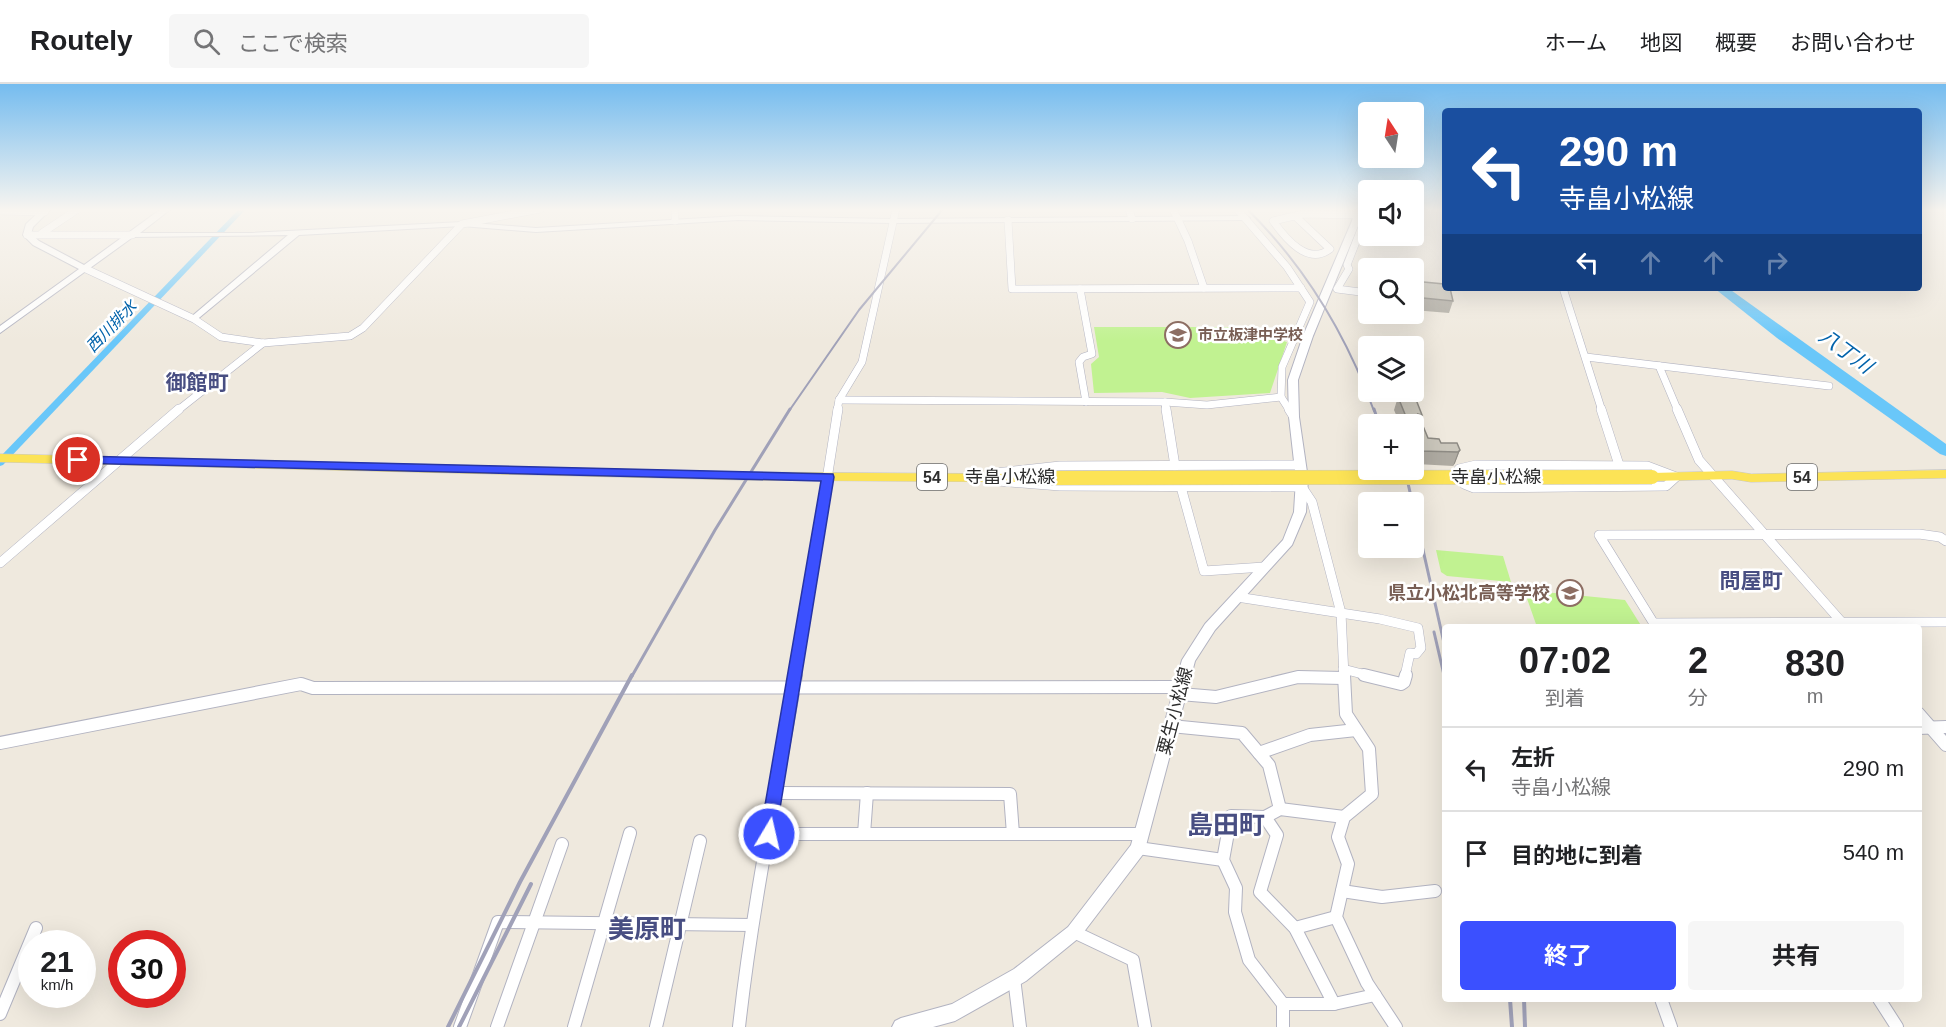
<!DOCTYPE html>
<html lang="ja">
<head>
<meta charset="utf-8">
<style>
  :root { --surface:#fff; --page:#f6f6f6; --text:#202124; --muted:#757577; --line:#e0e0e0; --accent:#3b50ff }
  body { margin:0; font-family:Arial,"Noto Sans JP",sans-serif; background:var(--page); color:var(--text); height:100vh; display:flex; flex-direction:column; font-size:22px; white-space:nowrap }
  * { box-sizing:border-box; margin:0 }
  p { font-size:20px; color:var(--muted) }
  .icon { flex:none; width:33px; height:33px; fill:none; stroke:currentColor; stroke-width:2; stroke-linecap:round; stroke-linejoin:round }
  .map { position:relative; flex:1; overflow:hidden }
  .details { position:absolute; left:1442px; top:540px; width:480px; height:378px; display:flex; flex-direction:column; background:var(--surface); border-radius:6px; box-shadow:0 6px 24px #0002 }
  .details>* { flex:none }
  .guide { position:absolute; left:1442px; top:24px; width:480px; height:183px; border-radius:6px; box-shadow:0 6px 24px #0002; background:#1a4fa0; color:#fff; overflow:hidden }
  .needle { width:39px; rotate:348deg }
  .controls { position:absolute; left:1358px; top:18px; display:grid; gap:12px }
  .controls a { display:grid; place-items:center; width:66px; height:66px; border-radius:6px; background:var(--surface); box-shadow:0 6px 24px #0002; font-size:30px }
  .speed { position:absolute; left:18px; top:846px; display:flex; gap:12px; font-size:30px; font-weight:700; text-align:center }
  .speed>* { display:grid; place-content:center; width:78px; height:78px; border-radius:50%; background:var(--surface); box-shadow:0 6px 24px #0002; line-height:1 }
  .speed small { font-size:15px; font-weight:400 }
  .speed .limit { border:9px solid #d22; background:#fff; color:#111 }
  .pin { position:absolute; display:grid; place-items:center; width:51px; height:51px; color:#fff; margin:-26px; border:3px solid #fff; border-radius:50%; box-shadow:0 2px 6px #0007 }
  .me { position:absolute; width:66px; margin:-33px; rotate:9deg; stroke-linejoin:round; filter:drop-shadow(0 0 4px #0008) }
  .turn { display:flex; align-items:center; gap:21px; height:126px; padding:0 18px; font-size:27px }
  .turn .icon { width:78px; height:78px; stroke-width:2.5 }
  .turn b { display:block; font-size:42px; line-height:51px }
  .lanes { display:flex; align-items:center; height:57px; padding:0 18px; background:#0003; justify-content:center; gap:30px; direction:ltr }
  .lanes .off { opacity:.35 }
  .eta { display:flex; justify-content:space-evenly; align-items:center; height:102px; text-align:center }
  .eta b { font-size:36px; font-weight:700; line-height:42px }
  .primary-button { display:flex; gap:12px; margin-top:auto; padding:12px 18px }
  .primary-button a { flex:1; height:69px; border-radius:6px; background:var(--accent); color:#fff; font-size:24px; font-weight:700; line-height:69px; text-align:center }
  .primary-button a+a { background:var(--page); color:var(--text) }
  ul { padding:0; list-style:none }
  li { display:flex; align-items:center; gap:18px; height:84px; padding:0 18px; border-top:2px solid var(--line) }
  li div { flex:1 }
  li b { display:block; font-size:22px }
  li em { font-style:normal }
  header { display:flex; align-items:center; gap:36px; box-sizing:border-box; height:84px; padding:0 30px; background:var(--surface); border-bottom:2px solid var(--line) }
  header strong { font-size:28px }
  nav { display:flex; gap:33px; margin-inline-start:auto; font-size:21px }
  .search { width:420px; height:54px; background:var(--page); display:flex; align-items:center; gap:15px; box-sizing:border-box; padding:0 21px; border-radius:6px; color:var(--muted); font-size:22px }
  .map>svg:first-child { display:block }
  .pitch { fill:#c1f291 }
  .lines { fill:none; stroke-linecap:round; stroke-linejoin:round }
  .canal { fill:#69c7f9; fill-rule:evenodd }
  .river { fill:#69c7f9; fill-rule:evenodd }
  .street-far2-casing { stroke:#b2b3c1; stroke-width:8 }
  .street-far1-casing { stroke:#b2b3c1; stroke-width:10 }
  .street-casing { stroke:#b2b3c1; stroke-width:14 }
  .secondary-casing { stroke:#b2b3c1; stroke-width:2 }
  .primary-casing { stroke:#c8c8c8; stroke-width:1 }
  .street-far2 { stroke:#fff; stroke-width:7 }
  .street-far1 { stroke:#fff; stroke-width:9 }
  .street { stroke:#fff; stroke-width:12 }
  .secondary { fill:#fff; fill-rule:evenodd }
  .primary { fill:#fce356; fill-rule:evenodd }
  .rail-far2 { stroke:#a0a1b8; stroke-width:2 }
  .rail-far1 { stroke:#a0a1b8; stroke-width:3 }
  .rail { stroke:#a0a1b8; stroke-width:4 }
  .primary-bridge-casing { stroke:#c8c8c8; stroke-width:15; stroke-linecap:butt }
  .primary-bridge { stroke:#fce356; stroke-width:14 }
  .wall { fill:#afaba2 }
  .shaded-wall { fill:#8e8b84 }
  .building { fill:#cbc7bc; stroke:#8e8b84; stroke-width:1.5 }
  .route { fill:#3b50ff; stroke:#2634a6; stroke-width:1.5 }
  .labels { text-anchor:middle; stroke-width:5; stroke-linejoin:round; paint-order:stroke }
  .far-education-label { font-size:15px; font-weight:bold; fill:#785e54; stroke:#fff; text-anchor:start }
  .far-water-label { font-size:16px; font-style:italic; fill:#0263ab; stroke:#fff }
  .shield { fill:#fff; stroke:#6c6c6c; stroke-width:1.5 }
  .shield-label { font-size:16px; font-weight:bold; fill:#2d2d2d }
  .street-label { font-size:18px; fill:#2d2d2d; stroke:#fff }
  .education-label { font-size:18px; font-weight:bold; fill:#785e54; stroke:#fff; text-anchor:end }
  .water-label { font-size:20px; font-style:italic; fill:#0263ab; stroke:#fff }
  .quarter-label { font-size:21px; font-weight:bold; fill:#484e82; stroke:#fff }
  .near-quarter-label { font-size:26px; font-weight:bold; fill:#484e82; stroke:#fff }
</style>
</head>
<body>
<header>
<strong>Routely</strong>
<div class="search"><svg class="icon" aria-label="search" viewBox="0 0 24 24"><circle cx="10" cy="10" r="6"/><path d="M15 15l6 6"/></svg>ここで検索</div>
<nav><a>ホーム</a><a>地図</a><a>概要</a><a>お問い合わせ</a></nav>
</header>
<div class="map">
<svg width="1946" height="943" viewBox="0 0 1946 943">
  <rect width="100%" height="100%" fill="#efe9de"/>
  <g class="pitch">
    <path d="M1094,243H1232L1287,258L1270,309L1190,314L1162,308L1094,309L1091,280L1099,273Z"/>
    <path d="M1436,466L1503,472L1511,498L1447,492L1441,488Z"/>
    <path d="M1524,506L1625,516L1642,543H1537Z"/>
  </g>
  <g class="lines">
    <path class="canal" d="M239,125H246L3,381L0,382V373Z"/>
    <path class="river" d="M1714,204H1728L1946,360V372L1940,370L1777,254Z"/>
    <defs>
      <g id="street-far2">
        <path d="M675,125V137"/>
        <path d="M1129,125L1132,135"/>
        <path d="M1173,125L1188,157L1204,204"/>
        <path d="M1237,125L1287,183L1310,218L1282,283L1281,313L1290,327"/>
        <path d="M0,127L45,128"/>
        <path d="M1295,132L1330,165C1308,182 1286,155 1273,137L1303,130L1358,131"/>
        <path d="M1008,136L1012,205L1301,204"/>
        <path d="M1356,136L1363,140L1347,181L1349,185L1337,205L1368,209"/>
        <path d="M42,149L78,125"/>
        <path d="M27,151H132"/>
        <path d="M86,185L194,235L221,253L263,259L350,252L363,244L462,140L540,125"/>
        <path d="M1563,204L1602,327"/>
        <path d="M1080,205L1092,270L1083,273L1079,278L1086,318"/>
        <path d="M1586,273L1829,302"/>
        <path d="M1659,282L1678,327"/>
        <path d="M839,316L1165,318L1207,321L1281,313"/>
        <path d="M1165,318L1166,327"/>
        <path d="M177,327L263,259"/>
        <path d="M837,327L839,316L862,278L896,125"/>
      </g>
      <g id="street-far1">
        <path d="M1166,325L1175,382"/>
        <path d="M1289,325L1294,333"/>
        <path d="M1601,325L1619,381"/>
        <path d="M1677,325L1699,376L1846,543"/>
        <path d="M1476,381L1647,382L1676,393L1666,402L1474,404L1464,400L1459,385Z"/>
        <path d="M987,393L996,389L1060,382L1299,381"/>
        <path d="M998,397L1060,402L1302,403L1312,418L1341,529L1344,592"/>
        <path d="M1181,403L1204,487L1264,483"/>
        <path d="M0,479L179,325"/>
        <path d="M1237,513L1380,535L1418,544L1421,564L1416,570L1410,569L1405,592"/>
        <path d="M1654,539L1946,538"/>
        <path d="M1656,543L1599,451L1919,450L1940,453L1946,457"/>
        <path d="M1343,585L1370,592"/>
        <path d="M796,592L838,325"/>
      </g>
      <g id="street">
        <path d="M1344,591L1346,630L1369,665L1372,710L1344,733L1338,753L1348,780L1336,833L1367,899L1396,943"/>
        <path d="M1364,591L1401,600L1404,598L1406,591"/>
        <path d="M1180,610L1216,613L1298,593L1343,594"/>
        <path d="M1918,629L1946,661"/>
        <path d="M1171,642L1242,649L1269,681L1280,725"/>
        <path d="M1918,644L1946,643"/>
        <path d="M0,659L301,600L313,604L1182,603"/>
        <path d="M1259,669L1310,651L1356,646"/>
        <path d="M776,709L1010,710L1013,750"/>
        <path d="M1265,733L1277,751L1260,808L1295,844L1334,920"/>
        <path d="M769,750H1141"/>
        <path d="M864,750L867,709"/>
        <path d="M1138,764L1223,776"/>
        <path d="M1342,807L1382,813L1435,807"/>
        <path d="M1295,844L1336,833"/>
        <path d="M1074,848L1133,876L1145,943"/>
        <path d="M1014,894L1020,943"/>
        <path d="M1661,915L1671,943"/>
        <path d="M1879,915L1897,943"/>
        <path d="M1283,920H1334L1375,911"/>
        <path d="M0,930L36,844"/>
        <path d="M460,943L498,838L752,841"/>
        <path d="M497,943L562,760"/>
        <path d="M574,943L630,749"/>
        <path d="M656,943L700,757"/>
        <path d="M739,943C752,825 776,708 796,591"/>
        <path d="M1283,943V920L1249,876L1235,828L1236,804L1223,776L1231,732L1265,733L1280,725L1344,733"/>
      </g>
      <g id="secondary">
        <path d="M42,125H51L33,143L31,150L39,157L84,181L161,125H171L140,149H251L462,138L536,144L738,132L892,135L1246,132L1250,134L1246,136L892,139L738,136L536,148L462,142L299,151L194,238L189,235L191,233L288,151L133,153L0,249V242L79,185L33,161L23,151L26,140Z"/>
        <path d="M1357,125H1365L1313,252L1298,296L1299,333L1308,395L1306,428L1292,461L1215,546L1195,577L1144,769L1080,853L1026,897L955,937L933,943H892L895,937L901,934L952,920L1014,885L1068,843L1131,761L1182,576L1205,540L1283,456L1294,428L1296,395L1289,333L1288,296L1303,252Z"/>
      </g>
      <g id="primary">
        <path d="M0,370L741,388L1035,390L1041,394L1035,398L741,396L0,378Z"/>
        <path d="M1946,386V394L1751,398L1732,395L1652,397L1646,393L1652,389L1732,387L1751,390Z"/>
      </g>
    </defs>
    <use href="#street-far2" class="street-far2-casing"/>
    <use href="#street-far1" class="street-far1-casing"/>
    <use href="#street" class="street-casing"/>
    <use href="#secondary" class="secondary-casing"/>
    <use href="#primary" class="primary-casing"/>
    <use href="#street-far2" class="street-far2"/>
    <use href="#street-far1" class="street-far1"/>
    <use href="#street" class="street"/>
    <use href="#secondary" class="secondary"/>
    <use href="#primary" class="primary"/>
    <g class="rail-far2">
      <path d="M1247,125C1305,182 1346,250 1374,327"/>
      <path d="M789,327L859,226L943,125"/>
    </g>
    <g class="rail-far1">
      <path d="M1374,325L1379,340"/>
      <path d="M1405,386L1444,559"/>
      <path d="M1434,548L1444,591"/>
      <path d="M632,592L715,446L790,325"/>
    </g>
    <g class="rail">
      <path d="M1510,915L1512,943"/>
      <path d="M1524,915L1525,943"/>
      <path d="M448,943L520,798L632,591"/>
      <path d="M459,943L531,800"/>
    </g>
    <defs>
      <path id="primary-bridge" d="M1035,394L1652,393"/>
    </defs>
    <use href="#primary-bridge" class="primary-bridge-casing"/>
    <use href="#primary-bridge" class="primary-bridge"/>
  </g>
  <g class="wall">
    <path d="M1413,197L1453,217L1449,229L1413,226Z"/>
    <path d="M1398,313L1422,331L1420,336L1428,354L1460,366L1455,379L1453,382L1416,380L1413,374V340H1400L1394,326Z"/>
  </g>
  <path class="shaded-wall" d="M1460,366L1455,379L1453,382L1458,368Z"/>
  <g class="building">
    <path d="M1413,197L1444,200V204H1450L1453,217L1413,213Z"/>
    <path d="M1398,313H1415L1422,331L1418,330L1428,354L1439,355L1441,359H1457L1460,366L1458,368L1420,367L1413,350V340H1409Z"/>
  </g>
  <linearGradient id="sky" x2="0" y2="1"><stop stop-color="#75bcef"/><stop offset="0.49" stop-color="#f8f5f0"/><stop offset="1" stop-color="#f8f5f0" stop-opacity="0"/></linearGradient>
  <rect width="1946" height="257" fill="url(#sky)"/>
  <path class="route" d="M78,372L833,390L834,393L775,755L769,757L763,755L760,750L821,397L73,379L71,376Z"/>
  <defs>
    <symbol id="school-ring" viewBox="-11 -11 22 22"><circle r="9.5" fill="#fff" stroke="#8d6e63" stroke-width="1.5"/><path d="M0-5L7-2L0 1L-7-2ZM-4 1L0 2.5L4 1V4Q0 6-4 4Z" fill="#8d6e63"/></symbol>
  </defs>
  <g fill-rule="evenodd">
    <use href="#school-ring" x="1163" y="236" width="30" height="30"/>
    <use href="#school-ring" x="1555" y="494" width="30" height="30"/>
  </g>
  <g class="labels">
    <g class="far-education-label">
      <text x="1198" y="256">市立板津中学校</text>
    </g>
    <g class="far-water-label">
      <text transform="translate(111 242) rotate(-46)" y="6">西川排水</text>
    </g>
    <g class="shield">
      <rect x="917" y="380" width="30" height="26" rx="4.5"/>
      <rect x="1787" y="380" width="30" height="26" rx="4.5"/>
    </g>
    <g class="shield-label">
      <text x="932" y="399">54</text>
      <text x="1802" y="399">54</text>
    </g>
    <g class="street-label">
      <text x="1010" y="399">寺畠小松線</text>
      <text x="1496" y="399">寺畠小松線</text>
      <text transform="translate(1175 627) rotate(-75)" y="6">粟生小松線</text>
    </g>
    <g class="education-label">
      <text x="1550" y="515">県立小松北高等学校</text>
    </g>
    <g class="water-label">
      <text transform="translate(1846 267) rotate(36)" y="7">八丁川</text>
    </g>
    <g class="quarter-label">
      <text x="197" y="306">御館町</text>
      <text x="1751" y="504">問屋町</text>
    </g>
    <g class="near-quarter-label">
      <text x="1226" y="750">島田町</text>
      <text x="647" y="854">美原町</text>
    </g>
  </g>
</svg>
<div class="controls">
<a><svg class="needle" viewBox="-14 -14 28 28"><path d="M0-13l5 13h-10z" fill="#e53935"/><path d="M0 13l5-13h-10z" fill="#757577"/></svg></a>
<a><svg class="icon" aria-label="sound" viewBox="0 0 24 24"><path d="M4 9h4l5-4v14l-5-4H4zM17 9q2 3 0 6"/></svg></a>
<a><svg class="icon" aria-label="search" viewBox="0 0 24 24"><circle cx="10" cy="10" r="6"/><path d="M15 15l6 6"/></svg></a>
<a><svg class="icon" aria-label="layers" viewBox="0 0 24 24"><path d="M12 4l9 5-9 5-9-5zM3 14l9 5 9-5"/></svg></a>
<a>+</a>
<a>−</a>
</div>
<div class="speed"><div>21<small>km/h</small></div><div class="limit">30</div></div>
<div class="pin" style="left:78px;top:376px;background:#d93025"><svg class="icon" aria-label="arrive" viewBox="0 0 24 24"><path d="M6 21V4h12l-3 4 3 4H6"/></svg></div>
<svg class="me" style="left:769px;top:750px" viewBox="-20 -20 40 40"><circle r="17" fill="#3b50ff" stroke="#fff" stroke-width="3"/><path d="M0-11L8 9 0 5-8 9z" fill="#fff"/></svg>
<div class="guide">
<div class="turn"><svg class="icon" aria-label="left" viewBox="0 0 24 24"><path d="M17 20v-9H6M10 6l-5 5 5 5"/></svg><div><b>290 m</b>寺畠小松線</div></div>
<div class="lanes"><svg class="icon" aria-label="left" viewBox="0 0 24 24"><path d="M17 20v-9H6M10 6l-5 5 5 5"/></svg><svg class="icon off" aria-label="ahead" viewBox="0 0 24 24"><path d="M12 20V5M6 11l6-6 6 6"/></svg><svg class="icon off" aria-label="ahead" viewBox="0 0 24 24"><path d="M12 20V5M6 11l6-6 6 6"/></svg><svg class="icon off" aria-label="right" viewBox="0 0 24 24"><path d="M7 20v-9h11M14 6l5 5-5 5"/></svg></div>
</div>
<section class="details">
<div class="eta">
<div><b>07:02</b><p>到着</p></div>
<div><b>2</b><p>分</p></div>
<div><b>830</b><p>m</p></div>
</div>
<ul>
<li><svg class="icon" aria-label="left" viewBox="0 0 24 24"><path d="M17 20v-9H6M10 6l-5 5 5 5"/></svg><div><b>左折</b><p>寺畠小松線</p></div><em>290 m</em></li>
<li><svg class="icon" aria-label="arrive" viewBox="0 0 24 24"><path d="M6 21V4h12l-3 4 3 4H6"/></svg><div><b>目的地に到着</b></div><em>540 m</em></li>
</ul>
<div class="primary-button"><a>終了</a><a>共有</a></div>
</section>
</div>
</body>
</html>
